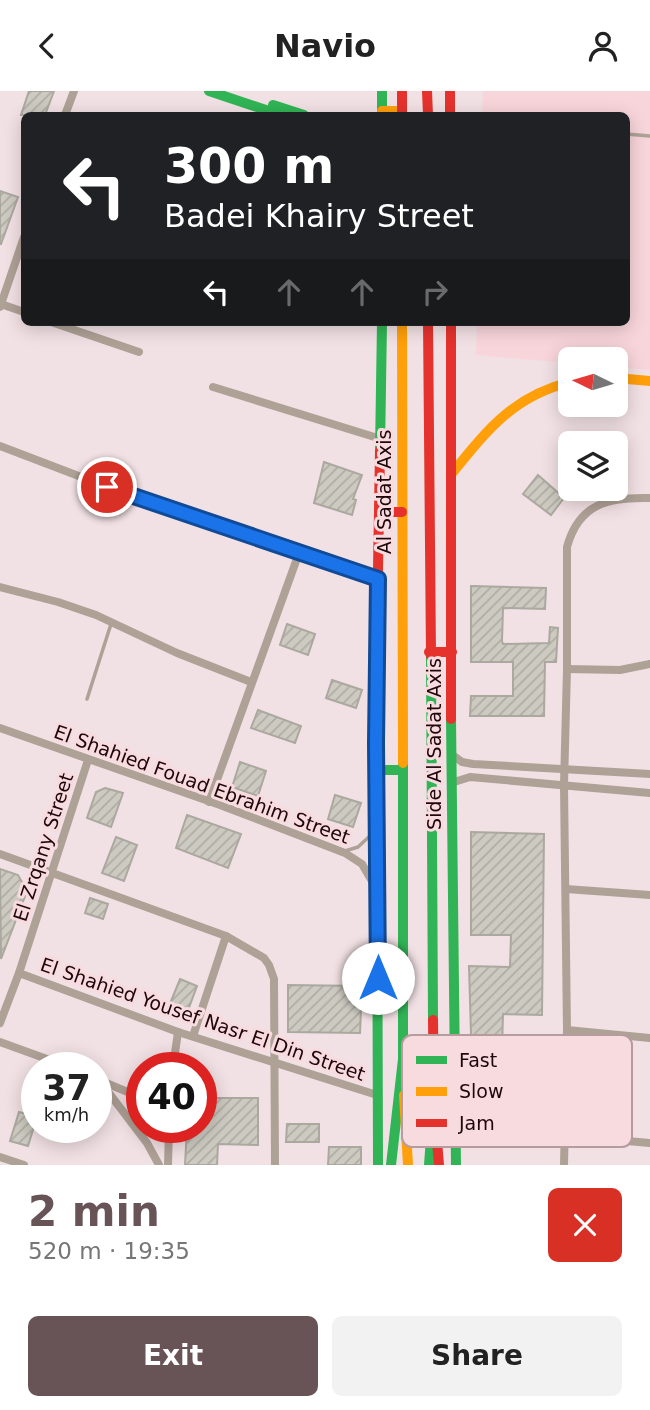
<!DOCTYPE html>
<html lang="en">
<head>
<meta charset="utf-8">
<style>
  :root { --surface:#fff; --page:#f2f2f2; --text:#222; --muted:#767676; --accent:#685357 }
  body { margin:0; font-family:"DejaVu Sans",sans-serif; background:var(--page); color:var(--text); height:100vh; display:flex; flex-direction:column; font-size:26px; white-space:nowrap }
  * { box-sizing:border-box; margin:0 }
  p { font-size:23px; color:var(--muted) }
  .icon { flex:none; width:38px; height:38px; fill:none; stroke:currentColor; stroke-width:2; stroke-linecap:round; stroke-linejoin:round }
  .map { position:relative; height:1074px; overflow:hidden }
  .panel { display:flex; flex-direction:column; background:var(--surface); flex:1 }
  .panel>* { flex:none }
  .banner { position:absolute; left:21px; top:21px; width:609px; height:214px; border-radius:10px; box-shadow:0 4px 18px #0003; background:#202124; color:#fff; overflow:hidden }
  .needle { width:46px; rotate:275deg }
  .controls { position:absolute; left:558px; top:256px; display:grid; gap:14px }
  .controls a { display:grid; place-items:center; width:70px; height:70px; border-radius:10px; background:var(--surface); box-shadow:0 4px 18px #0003; font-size:35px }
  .speed { position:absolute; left:21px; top:961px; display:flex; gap:14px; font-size:35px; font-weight:700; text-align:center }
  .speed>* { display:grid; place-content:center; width:91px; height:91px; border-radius:50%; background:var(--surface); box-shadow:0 4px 18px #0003; line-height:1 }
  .speed small { font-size:18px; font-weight:400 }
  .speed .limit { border:10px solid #d22; background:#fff; color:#111 }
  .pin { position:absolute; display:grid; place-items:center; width:60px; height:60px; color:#fff; margin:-30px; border:4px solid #fff; border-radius:50%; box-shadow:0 2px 7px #0007 }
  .me { position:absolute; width:77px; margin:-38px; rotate:0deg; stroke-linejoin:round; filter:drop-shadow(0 0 5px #0008) }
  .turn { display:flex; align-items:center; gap:24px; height:147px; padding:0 28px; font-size:32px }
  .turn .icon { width:91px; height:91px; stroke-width:2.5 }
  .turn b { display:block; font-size:49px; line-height:60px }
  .lanes { display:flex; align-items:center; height:66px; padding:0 28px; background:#0003; justify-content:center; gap:35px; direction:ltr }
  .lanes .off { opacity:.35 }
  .round { display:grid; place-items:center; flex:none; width:74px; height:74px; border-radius:10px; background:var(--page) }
  .headline { display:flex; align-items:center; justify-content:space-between; height:119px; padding:0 28px }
  h1 { font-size:42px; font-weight:700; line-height:52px; color:var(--accent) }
  .button { display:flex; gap:14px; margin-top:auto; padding:14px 28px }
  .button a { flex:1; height:80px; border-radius:10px; background:var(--accent); color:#fff; font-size:28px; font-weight:700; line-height:80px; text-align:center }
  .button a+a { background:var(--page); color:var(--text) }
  header { display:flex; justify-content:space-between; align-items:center; height:91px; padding:0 28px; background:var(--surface); font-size:32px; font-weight:700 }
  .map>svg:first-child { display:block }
  .built { fill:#f8d5db }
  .building { fill:url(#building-hatch); stroke:#aba89f; stroke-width:2 }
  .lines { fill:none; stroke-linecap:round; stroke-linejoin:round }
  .lane { stroke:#aea196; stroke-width:3.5 }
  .street { stroke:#aea196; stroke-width:8 }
  .fast { stroke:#30b455; stroke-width:10 }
  .slow { stroke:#ff9f0a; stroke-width:10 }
  .jam { stroke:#e5322d; stroke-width:10 }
  .route-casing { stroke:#114b97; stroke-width:18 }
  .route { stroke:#1a73e8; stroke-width:12 }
  .labels { text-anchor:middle; stroke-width:6; stroke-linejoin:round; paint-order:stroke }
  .street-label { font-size:19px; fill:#1d070b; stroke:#f8dbdf }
  .key { fill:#f8dbdf; stroke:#b69b9f; stroke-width:2 }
  .key-label { font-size:19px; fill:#1d070b }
</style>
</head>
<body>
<header><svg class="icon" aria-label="back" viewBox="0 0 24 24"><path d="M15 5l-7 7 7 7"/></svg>Navio<svg class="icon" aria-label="person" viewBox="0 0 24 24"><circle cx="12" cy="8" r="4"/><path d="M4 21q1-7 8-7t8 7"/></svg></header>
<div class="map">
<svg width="650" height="1074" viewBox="0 0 650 1074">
  <defs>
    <pattern id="building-hatch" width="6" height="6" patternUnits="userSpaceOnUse" patternTransform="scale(1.75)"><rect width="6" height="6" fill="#cdcac1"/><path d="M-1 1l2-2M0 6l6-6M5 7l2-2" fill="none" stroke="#b0aca4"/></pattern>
  </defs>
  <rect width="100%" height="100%" fill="#f2e1e4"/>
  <path class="built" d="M483,0H650V279L616,276V268H570V272L476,264L477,231H626V24H482Z"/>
  <g class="building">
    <path d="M29,0H54L45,24H21Z"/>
    <path d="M0,100L18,106L1,153H0Z"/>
    <path d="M324,371L362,384L353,408L356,409L352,424L314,412Z"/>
    <path d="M538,384L564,407L551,424L523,403Z"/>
    <path d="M471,495L546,497L545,518L503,517L502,550L503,553L549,552L550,536L558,537L556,571H545L544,625H470L471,605H513V571H471Z"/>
    <path d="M287,533L315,543L308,564L280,554Z"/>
    <path d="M332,589L362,599L356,617L326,607Z"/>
    <path d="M258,619L301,635L295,652L251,637Z"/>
    <path d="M240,671L266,680L258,705L232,696Z"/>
    <path d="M105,697L123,702L111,736L87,727L96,701Z"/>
    <path d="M335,704L361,712L353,736L328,728Z"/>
    <path d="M187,724L241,743L228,777L176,757Z"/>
    <path d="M471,741L544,743L542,924L503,923L502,957L544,959V979L472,978L469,875L510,876L511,844H471Z"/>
    <path d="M116,746L137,754L124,790L102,782Z"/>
    <path d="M0,778L18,784L27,800L1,868Z"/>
    <path d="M90,807L108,813L103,828L85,822Z"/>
    <path d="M180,888L197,895L187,922L169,915Z"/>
    <path d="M288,894L362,895L360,942L288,941Z"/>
    <path d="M201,1007H258V1054L218,1053L217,1074H185L187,1036H201Z"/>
    <path d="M19,1021L37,1026L28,1055L10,1050Z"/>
    <path d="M287,1033H319V1051H286Z"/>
    <path d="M329,1056H361V1074H328Z"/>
  </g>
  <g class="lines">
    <g class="lane">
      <path d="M626,43L650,45"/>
      <path d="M87,608L111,533"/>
      <path d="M345,760L358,756L373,742"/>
    </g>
    <g class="street">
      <path d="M65,24L74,0"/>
      <path d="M1,213L24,221"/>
      <path d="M0,216L24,146"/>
      <path d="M51,231L139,261"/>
      <path d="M213,296L381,348"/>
      <path d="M0,355L152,413L378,488"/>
      <path d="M0,496L58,511L96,524L177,562L251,591"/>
      <path d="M567,578L620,579L650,573"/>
      <path d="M0,637L220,714L345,762L362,773L376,797"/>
      <path d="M451,663L462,671L473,673L650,683"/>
      <path d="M451,692L470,686L650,702"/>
      <path d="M209,711L299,462"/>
      <path d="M0,763L226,845L264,867L269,874L274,888L275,1074"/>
      <path d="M566,798L650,804"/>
      <path d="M19,882L178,941L377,1004"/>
      <path d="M0,932L19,882L88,669"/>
      <path d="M567,939L650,947"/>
      <path d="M193,945L226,845"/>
      <path d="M0,951L69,976"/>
      <path d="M173,976L178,941"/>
      <path d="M99,989L147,1052L159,1074"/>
      <path d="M99,989L142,1007"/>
      <path d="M455,1035L650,1052"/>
      <path d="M0,1066L24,1074"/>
      <path d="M168,1074L169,1036"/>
      <path d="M564,1074L567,939L564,694L567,578V456C579,412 609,406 650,407"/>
    </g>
    <g class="fast">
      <path d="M209,0L281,24"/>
      <path d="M382,0V24"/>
      <path d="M273,14L304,24"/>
      <path d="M380,360L382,231"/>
      <path d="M431,565L433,929"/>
      <path d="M451,628L456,1074"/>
      <path d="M376,679H402"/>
      <path d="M377,737L378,1074"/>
      <path d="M391,1074L403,968V672"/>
      <path d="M429,1074L431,1046"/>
    </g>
    <g class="slow">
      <path d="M382,20H402"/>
      <path d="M402,231L403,672"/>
      <path d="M616,287L650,290"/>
      <path d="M453,381C488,338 514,305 570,291"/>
      <path d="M404,1004L408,1074"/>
    </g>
    <g class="jam">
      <path d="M402,0V24"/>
      <path d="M427,0L428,24"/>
      <path d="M450,0V24"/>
      <path d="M428,231L431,565"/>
      <path d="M451,231V628"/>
      <path d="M380,421H402"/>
      <path d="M429,561H452"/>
      <path d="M377,737L376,597L380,360"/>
      <path d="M433,929L434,1014L439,1074"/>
    </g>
  </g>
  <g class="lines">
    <defs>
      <path id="route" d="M107,396L378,488L376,652L378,887"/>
    </defs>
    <use href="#route" class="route-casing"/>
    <use href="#route" class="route"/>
  </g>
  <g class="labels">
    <g class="street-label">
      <text transform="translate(384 401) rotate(-90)" y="7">Al Sadat Axis</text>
      <text transform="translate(434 653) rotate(-90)" y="7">Side Al Sadat Axis</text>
      <text transform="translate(202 693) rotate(20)" y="7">El Shahied Fouad Ebrahim Street</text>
      <text transform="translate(43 756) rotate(-72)" y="7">El Zrqany Street</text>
      <text transform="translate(203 928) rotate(19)" y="7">El Shahied Yousef Nasr El Din Street</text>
    </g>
  </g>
  <rect x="402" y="944" width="230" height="112" rx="10" class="key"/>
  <rect x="416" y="965" width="31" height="8" fill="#30b455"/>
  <rect x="416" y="996" width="31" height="9" fill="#ff9f0a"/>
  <rect x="416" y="1028" width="31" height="8" fill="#e5322d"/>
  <g class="key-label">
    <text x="459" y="976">Fast</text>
    <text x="459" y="1007">Slow</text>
    <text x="459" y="1039">Jam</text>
  </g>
</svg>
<div class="controls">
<a><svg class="needle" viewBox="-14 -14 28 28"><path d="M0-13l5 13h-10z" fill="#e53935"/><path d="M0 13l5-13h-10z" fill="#767676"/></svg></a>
<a><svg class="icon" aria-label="layers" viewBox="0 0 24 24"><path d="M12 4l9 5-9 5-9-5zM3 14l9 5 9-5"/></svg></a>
</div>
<div class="speed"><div>37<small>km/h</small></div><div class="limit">40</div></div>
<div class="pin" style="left:107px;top:396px;background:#d93025"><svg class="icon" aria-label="arrive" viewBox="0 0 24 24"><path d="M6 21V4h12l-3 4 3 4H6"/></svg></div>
<svg class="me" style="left:378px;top:887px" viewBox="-20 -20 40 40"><circle r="19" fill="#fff"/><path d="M0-13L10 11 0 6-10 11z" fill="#1a73e8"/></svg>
<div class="banner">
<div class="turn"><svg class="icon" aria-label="left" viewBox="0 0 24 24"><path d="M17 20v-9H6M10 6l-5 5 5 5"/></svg><div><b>300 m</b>Badei Khairy Street</div></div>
<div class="lanes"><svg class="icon" aria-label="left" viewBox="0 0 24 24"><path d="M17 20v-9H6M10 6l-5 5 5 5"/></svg><svg class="icon off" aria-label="ahead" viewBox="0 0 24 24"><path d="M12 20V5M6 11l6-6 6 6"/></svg><svg class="icon off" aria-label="ahead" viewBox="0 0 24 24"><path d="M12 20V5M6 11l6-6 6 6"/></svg><svg class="icon off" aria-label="right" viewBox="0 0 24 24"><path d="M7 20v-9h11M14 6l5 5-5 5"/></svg></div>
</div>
</div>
<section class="panel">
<div class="headline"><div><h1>2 min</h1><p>520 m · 19:35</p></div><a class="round" style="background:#d93025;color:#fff"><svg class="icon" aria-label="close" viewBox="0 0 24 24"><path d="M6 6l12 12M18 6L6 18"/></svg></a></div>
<div class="button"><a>Exit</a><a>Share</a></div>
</section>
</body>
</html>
